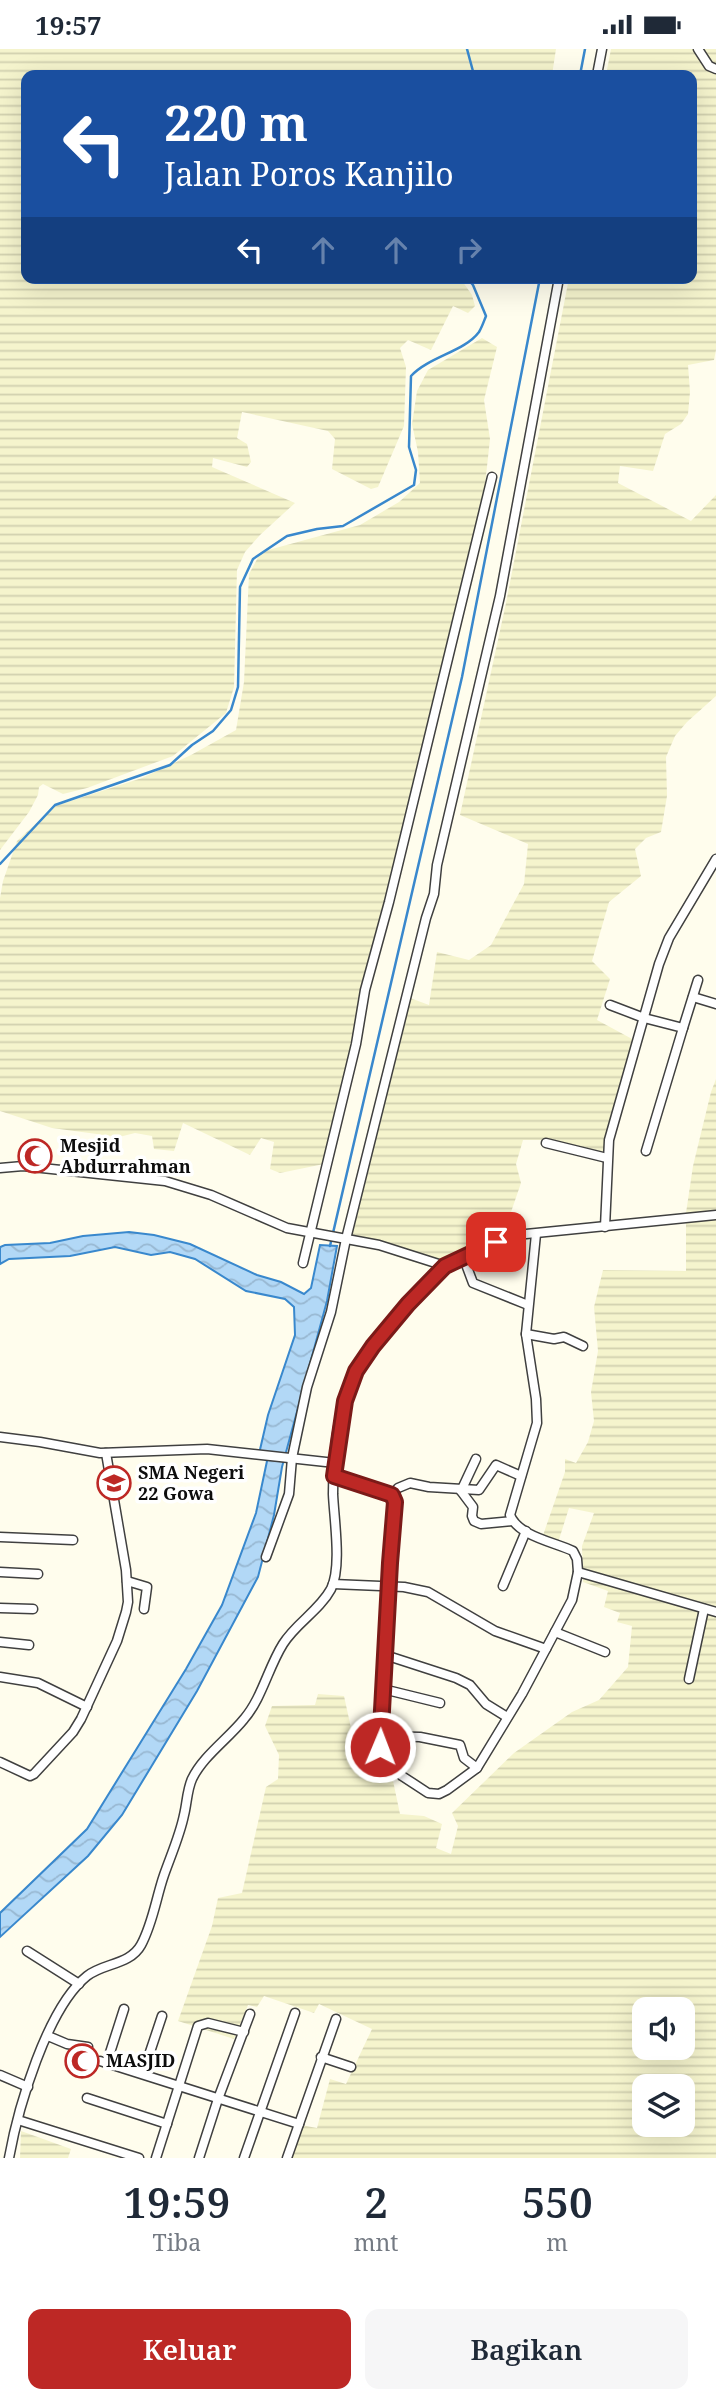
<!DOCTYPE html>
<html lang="id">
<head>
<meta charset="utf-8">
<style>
  :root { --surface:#fff; --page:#f6f6f7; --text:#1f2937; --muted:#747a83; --accent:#bd2825 }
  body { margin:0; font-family:"Noto Serif",serif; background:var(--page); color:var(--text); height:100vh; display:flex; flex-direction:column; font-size:26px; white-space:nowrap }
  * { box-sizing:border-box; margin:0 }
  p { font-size:23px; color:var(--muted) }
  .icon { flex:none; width:38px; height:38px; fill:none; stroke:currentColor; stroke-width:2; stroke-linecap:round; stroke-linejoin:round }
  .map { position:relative; height:2109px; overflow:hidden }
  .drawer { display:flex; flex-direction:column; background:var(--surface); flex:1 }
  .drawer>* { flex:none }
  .hud { position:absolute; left:21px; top:21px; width:676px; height:214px; border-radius:14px; box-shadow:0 7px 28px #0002; background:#1a4fa0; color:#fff; overflow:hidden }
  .fabs { position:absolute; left:632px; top:1948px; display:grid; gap:14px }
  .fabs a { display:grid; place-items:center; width:63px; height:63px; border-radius:14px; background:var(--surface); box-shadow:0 7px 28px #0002; font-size:35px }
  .pin { position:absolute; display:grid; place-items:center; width:60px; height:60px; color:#fff; margin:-30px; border-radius:14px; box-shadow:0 4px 10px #0006 }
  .me { position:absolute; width:77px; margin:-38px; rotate:1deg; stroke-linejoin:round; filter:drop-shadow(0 0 5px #0008) }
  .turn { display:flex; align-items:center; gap:24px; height:147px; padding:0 28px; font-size:32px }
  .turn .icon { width:91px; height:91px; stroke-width:2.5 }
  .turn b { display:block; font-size:49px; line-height:60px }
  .lanes { display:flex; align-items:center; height:66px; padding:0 28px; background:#0003; justify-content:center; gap:35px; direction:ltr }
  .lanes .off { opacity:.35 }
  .eta { display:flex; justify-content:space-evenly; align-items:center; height:119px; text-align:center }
  .eta b { font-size:42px; font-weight:600; line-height:49px }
  .button { display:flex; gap:14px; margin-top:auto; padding:14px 28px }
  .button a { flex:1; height:80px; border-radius:14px; background:var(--accent); color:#fff; font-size:28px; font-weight:600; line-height:80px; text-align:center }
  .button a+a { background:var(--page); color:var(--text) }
  .status { display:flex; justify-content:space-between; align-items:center; height:49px; padding:0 35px; background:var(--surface); direction:ltr }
  .status svg { height:19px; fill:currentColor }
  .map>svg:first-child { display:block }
  .farmland { fill:url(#farmland-rules); fill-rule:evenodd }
  .water { fill:url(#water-waves); stroke:#3988cd; stroke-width:2 }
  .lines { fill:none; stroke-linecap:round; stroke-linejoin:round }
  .stream { stroke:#3988cd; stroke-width:2.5 }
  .minor-casing { stroke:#404040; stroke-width:11 }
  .minor { stroke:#fff; stroke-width:8 }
  .route-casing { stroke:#7b1a18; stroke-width:18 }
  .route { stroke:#bd2825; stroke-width:12 }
  .labels { text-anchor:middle; stroke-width:7; stroke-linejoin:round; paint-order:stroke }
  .poi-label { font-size:18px; font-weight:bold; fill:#0d0d0d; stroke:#fff; text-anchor:start }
</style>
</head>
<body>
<div class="status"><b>19:57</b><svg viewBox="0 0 49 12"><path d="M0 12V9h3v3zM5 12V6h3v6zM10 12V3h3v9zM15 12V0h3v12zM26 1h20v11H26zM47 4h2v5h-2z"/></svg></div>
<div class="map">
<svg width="716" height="2109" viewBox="0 0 716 2109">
  <defs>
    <pattern id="farmland-rules" width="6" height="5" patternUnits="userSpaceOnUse" patternTransform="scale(1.75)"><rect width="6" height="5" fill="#f5f4cd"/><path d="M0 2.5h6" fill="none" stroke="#d1d0af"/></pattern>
    <pattern id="water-waves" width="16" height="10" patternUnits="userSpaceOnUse" patternTransform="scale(1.75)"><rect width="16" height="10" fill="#b2d8f6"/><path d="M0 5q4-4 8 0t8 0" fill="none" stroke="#98b8d2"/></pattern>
  </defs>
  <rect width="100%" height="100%" fill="#fffded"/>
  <g class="farmland">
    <path d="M0,0H556L552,26H26V229H460L472,246L475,257L468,264L453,257L431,301L408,291L400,299L406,318L404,377L378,438L371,440L332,420L335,390L328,382L242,363L237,389L247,395L251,413L247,418L213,409L212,418L295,454L260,486L245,503L237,521L234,638L226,664L173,707L87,739L63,745L43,735L39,738L38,746L29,763L0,801Z"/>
    <path d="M611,0H716V301L714,311L688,316L690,343L688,365L681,375L665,385L653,422L620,417L618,434L691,472L716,446V647L687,673L675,687L666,708L667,747L661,783L646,789L635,800L641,827L609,853L592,912L610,930L597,971L634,991L609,1104L540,1091H523L516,1115L521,1134L499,1198L453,1221L437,1220L398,1208L351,1189L410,949L429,956L437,903L469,911L491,896L524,835L528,795L460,766L506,554L569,229H691V26H606Z"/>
    <path d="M482,289L497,298L484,351L490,390L484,445L324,1115L280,1124L270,1120L274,1093L261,1089L250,1106L183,1074L174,1102L154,1100L152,1087L135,1084L119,1088L52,1079L0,1062V849L3,832L17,792L55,757L142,729L191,706L236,681L244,633L249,525L261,503L360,476L399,453L420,434L418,403L412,375L417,342L428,321Z"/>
    <path d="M716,1030V2109H290L301,2076L317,2079L330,2030L346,2035L372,1980L319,1955L314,1964L264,1947L257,1958L248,1956L234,1990L178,1972L212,1877L218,1849L242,1844L266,1738L278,1730L279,1706L265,1677L272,1657L315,1656L318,1645L344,1647L351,1679L363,1707H379L392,1727L400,1765L424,1767L442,1775L436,1799L451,1805L458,1777L452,1764L514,1704L572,1663L599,1651L628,1618L632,1577L617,1573L620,1564L604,1558L608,1542L583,1533L582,1497L594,1464L569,1459L556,1500L541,1492L565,1423V1410L576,1414L588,1393L594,1372L591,1343L598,1302L594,1258L603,1221L686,1222V1164L693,1117L711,1043ZM644,1960H682V1998H644ZM644,2037H682V2076H644Z"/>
    <path d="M21,2082L71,2100L68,2109H20Z"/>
  </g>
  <path class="water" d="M129,1183L154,1186L190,1195L257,1226L281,1233L304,1245L311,1239L320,1196L337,1197L327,1252L282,1418L274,1466L258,1528L197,1642L122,1766L88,1807L0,1888V1864L87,1780L186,1620L222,1556L256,1464L267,1412L259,1405L268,1366L295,1286L294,1258L285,1250L246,1242L195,1210L170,1203L151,1206L115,1198L70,1207L9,1210L0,1215V1198L5,1196L50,1194L83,1187Z"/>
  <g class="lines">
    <g class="stream">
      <path d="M467,0L474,26"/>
      <path d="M580,26L585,0"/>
      <path d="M0,815L55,756L170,716L192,696L213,682L231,661L238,638L240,538L253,510L287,487L317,480L343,477L414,436L416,421L409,398L411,327C430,307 464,303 479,283C482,278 484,272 486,267L473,236L467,229"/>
      <path d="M330,1197L462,628L540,229"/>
    </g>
    <defs>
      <g id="minor">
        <path d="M698,0L709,17L716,20"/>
        <path d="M597,26L602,0"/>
        <path d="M693,948L716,955"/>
        <path d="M610,956L644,969L683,979L646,1102"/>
        <path d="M683,979L698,931"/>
        <path d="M546,1094L607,1109"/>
        <path d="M0,1119L23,1117L165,1132L211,1146L287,1179L379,1196L445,1217L503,1190L516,1186L716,1166"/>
        <path d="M605,1178L609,1091L659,915L669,889L716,810"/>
        <path d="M464,1210L473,1234L528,1256"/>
        <path d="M303,1214L356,995L365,941L389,853L492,428"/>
        <path d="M526,1285L554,1290L564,1288L583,1297"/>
        <path d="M0,1388L40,1393L100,1404L207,1400L335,1414"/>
        <path d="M334,1427L392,1446L394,1449L380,1694L382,1702L402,1727L428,1744L439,1745L447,1741L477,1719L522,1645L572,1551L578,1523L577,1510L573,1502C554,1493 518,1487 510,1466L537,1374L536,1350L526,1285L536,1185"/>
        <path d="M461,1442L473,1458L472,1467L474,1472L481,1475L512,1472"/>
        <path d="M461,1442L476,1410"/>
        <path d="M392,1446L398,1439L410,1434L429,1438L479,1441L496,1416L521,1427"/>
        <path d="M0,1488L73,1491"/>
        <path d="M266,1508L289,1445L292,1409L307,1338L331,1263L346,1190L426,869L434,845L437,816L500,547L559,229"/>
        <path d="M0,1523L38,1525"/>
        <path d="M578,1523L716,1563"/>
        <path d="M127,1532L147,1538L144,1560"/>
        <path d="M333,1535L404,1538L428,1543L495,1582L546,1600"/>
        <path d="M503,1537L526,1482"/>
        <path d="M0,1559L33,1560"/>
        <path d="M555,1583L605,1603"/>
        <path d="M0,1593L29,1596"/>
        <path d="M385,1606L456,1629L470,1636L486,1655L507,1668"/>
        <path d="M0,1628L38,1634L87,1658"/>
        <path d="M689,1630L704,1560"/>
        <path d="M383,1640L440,1654"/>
        <path d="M380,1687L420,1688L460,1696L464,1709L477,1719"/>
        <path d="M0,1713L30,1727L34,1725L73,1683L81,1670L117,1592L126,1563L128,1553L126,1521L106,1404"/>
        <path d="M27,1902L79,1935"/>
        <path d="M48,1987L67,1995L88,1998"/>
        <path d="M321,2008L351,2018"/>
        <path d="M100,2012L299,2075"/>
        <path d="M107,2013L124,1960"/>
        <path d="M143,2024L162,1967"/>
        <path d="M0,2026L28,2038"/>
        <path d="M87,2049L167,2075"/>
        <path d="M18,2071L139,2109"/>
        <path d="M9,2109C18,2059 47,1959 87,1927C103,1914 130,1916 141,1896C153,1874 156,1849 164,1826C171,1806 180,1786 184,1766C187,1754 187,1741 192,1730C203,1707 228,1690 244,1670C262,1649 268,1619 283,1595C296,1574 319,1562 331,1540C342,1518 334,1470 333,1445C333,1406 337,1356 357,1322C380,1282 414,1250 445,1217"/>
        <path d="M156,2109L198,1977L208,1974L244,1983"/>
        <path d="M199,2109L218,2050L250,1965"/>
        <path d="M244,2109L295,1964"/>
        <path d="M287,2109L336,1970"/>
      </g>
    </defs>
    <use href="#minor" class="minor-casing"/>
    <use href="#minor" class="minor"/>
  </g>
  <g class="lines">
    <defs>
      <path id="route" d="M380,1698L390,1514L395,1453L392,1446L334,1427L345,1352L356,1322L373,1297L408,1255L445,1217L496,1193"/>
    </defs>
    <use href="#route" class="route-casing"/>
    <use href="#route" class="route"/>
  </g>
  <defs>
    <symbol id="mosque-ring" viewBox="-11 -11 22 22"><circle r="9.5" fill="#fff" stroke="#bd2825" stroke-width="1.5"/><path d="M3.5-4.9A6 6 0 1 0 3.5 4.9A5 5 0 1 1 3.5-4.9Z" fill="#bd2825"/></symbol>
    <symbol id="school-ring" viewBox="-11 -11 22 22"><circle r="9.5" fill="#fff" stroke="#bd2825" stroke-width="1.5"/><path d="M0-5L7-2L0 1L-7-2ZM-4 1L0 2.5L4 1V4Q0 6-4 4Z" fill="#bd2825"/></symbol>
  </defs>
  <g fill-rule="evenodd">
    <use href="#mosque-ring" x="16" y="1088" width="38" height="38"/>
    <use href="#school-ring" x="95" y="1415" width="38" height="38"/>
    <use href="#mosque-ring" x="63" y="1993" width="38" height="38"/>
  </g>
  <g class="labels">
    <g class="poi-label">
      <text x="60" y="1103">Mesjid<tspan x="60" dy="21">Abdurrahman</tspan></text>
      <text x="138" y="1430">SMA Negeri<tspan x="138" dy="21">22 Gowa</tspan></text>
      <text x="106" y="2018">MASJID</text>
    </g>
  </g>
</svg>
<div class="fabs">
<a><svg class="icon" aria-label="sound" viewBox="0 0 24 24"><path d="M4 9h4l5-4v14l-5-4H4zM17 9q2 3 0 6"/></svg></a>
<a><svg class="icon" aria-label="layers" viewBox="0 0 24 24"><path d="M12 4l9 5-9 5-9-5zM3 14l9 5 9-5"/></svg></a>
</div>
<div class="pin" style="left:496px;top:1193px;background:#d93025"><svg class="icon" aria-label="arrive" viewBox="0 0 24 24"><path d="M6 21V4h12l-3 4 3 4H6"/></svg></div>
<svg class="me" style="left:380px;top:1698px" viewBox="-20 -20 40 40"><circle r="17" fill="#bd2825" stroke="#fff" stroke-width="3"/><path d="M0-11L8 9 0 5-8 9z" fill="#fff"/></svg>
<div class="hud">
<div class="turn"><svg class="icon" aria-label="left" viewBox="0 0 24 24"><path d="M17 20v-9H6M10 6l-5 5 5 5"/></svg><div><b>220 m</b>Jalan Poros Kanjilo</div></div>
<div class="lanes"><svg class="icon" aria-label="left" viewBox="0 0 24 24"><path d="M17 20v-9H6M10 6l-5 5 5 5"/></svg><svg class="icon off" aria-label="ahead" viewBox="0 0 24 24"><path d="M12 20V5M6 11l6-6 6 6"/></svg><svg class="icon off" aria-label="ahead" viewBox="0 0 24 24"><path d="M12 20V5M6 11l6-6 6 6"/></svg><svg class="icon off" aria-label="right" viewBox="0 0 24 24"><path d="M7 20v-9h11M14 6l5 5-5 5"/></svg></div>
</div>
</div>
<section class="drawer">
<div class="eta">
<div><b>19:59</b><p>Tiba</p></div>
<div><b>2</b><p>mnt</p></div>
<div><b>550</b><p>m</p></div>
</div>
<div class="button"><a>Keluar</a><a>Bagikan</a></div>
</section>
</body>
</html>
